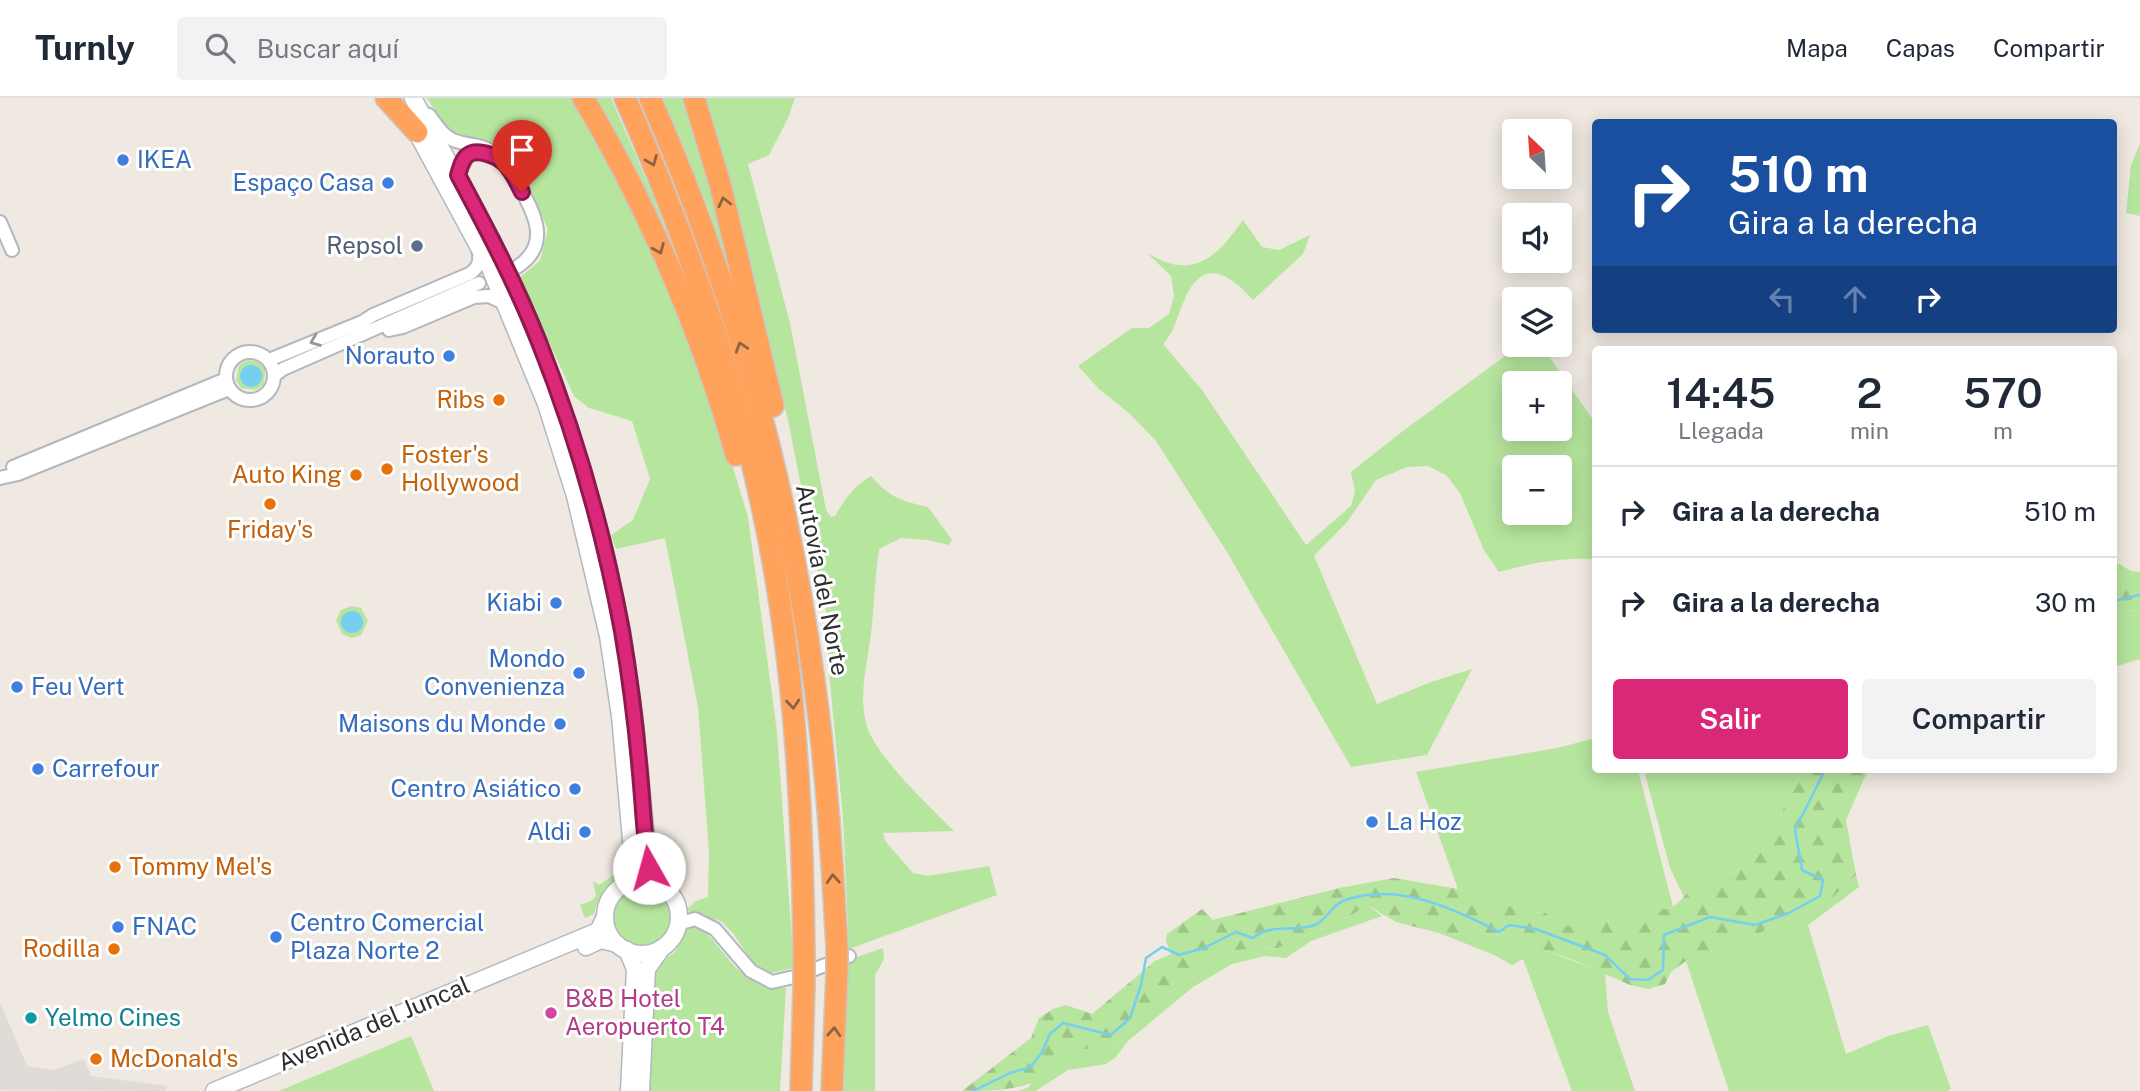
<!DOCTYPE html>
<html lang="es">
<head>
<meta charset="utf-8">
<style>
  :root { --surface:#fff; --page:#f2f2f3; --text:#1f2937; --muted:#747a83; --line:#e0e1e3; --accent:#db2777 }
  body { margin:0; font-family:"Public Sans",sans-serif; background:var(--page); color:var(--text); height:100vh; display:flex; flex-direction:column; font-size:26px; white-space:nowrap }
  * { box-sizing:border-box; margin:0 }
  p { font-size:23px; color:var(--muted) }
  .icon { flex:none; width:38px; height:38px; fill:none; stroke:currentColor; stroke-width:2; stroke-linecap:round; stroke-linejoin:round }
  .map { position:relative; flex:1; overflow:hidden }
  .drawer { position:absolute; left:1592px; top:248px; width:525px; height:427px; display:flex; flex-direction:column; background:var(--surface); border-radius:7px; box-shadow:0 4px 18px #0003 }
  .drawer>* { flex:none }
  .banner { position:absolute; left:1592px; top:21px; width:525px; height:214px; border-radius:7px; box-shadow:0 4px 18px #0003; background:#1a4fa0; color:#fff; overflow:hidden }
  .needle { width:46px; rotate:335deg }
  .buttons { position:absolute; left:1502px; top:21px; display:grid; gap:14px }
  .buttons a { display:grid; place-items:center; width:70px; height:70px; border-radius:7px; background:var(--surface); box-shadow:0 4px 18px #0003; font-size:35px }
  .pin { position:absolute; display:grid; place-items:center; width:60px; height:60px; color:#fff; margin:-72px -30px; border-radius:50% 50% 50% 0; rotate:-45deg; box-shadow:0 0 7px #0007 }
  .pin .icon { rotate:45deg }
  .me { position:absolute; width:77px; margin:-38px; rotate:353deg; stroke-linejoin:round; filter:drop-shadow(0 0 5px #0008) }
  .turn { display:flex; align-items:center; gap:24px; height:147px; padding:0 21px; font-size:32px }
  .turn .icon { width:91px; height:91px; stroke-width:2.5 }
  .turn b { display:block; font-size:49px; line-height:60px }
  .lanes { display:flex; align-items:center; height:66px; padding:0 21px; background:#0003; justify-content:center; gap:35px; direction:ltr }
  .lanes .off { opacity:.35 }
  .eta { display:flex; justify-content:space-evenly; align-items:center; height:119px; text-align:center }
  .eta b { font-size:42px; font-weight:600; line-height:49px }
  .action { display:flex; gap:14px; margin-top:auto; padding:14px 21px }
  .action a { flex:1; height:80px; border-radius:7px; background:var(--accent); color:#fff; font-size:28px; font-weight:600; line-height:80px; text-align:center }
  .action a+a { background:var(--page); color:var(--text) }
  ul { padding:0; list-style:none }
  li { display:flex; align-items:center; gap:21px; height:91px; padding:0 21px; border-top:2px solid var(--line) }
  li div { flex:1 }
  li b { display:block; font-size:26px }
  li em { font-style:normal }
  header { display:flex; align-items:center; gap:42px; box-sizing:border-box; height:98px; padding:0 35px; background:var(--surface); border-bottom:2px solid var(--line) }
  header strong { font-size:33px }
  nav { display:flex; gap:38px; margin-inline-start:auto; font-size:24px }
  .search { width:490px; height:63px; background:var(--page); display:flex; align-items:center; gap:18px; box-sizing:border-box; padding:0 24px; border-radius:7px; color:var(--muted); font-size:26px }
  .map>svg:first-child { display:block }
  .grass { fill:#b6e59e; fill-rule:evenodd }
  .forest { fill:url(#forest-firs) }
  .plaza { fill:#dfdcd8 }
  .water { fill:#75cff0 }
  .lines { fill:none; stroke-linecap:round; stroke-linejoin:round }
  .stream { stroke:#75cff0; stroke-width:2.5 }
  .street-casing { stroke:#b4b7c1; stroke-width:16 }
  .secondary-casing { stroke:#b4b7c1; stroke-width:19 }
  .highway-casing { stroke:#c9c9c9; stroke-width:24 }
  .street { stroke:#fff; stroke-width:12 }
  .secondary { stroke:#fff; stroke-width:16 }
  .highway { stroke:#ffa35c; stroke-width:21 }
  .highway-bridge-casing { stroke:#c9c9c9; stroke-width:24; stroke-linecap:butt }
  .highway-bridge { stroke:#ffa35c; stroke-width:21 }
  .oneway { stroke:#8c6343 }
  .oneway2 { stroke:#969696 }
  .route-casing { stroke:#8e194d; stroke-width:18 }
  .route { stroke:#db2777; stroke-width:12 }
  .shop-dot { fill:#3f7fe0; stroke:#fff; stroke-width:2.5 }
  .service-dot { fill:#5c6f8a; stroke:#fff; stroke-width:2.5 }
  .food-dot { fill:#e8710a; stroke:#fff; stroke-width:2.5 }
  .hotel-dot { fill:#d1479c; stroke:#fff; stroke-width:2.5 }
  .culture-dot { fill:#0f9aa8; stroke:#fff; stroke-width:2.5 }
  .labels { text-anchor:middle; stroke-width:6; stroke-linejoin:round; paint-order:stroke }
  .shop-label { font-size:24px; fill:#366cbe; stroke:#fff; text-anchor:end }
  .service-label { font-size:24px; fill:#4e5e75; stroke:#fff; text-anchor:end }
  .food-label { font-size:24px; fill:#c56008; stroke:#fff; text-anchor:end }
  .street-label { font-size:24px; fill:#2e2e2e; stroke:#fff }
  .hotel-label { font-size:24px; fill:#b23c85; stroke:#fff; text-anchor:start }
  .culture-label { font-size:24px; fill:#0d838f; stroke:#fff; text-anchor:start }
</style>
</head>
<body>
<header>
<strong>Turnly</strong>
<div class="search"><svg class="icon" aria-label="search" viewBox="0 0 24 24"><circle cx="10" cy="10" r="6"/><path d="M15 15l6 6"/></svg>Buscar aquí</div>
<nav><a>Mapa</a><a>Capas</a><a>Compartir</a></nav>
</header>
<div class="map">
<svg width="2140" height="993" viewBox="0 0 2140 993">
  <defs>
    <pattern id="forest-firs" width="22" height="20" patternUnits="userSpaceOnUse" patternTransform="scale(1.75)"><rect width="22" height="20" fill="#b6e59e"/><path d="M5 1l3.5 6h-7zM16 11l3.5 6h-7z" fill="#9dc588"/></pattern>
  </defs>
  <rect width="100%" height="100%" fill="#efe9e1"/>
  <g class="grass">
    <path d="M427,0H574L606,56L692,234L748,419L777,634L794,870L771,875L753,865L733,835L721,823L697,817L686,812L696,803L708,799L709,753L698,609L665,440L616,451L611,437L633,422L650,381L632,323L589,310L574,298L519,180L540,163L548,131L516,63L492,44L450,36Z"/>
    <path d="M593,0H611L657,107L682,178Z"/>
    <path d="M662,0H685L734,172L729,174L709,112Z"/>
    <path d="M705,0H795L788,20L769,57L748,66L790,225L826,412L831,419L835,418C844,402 855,387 871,378C889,399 901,403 928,409L952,442L949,447L927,442L901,440L879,451C875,479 874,507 871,536C867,568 856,605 870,636C885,667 929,708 954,733L883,735L886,744L913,775L928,778L989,768L997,797L849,851L843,720L829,574L826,513L788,322L748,160Z"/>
    <path d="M2140,46V118L2126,115L2131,67Z"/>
    <path d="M1243,122L1262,149L1279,152L1310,137L1303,156L1253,202C1229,175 1202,158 1184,203C1176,220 1176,232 1163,246L1202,292L1306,447L1351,408L1355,393L1351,374L1403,333L1520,247H1541L1596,326V472L1593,461C1560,460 1530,465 1499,474L1484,452L1460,395L1446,377L1428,368L1407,369L1376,382L1347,424L1314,458L1377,606L1431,584L1472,571L1427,657L1351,669L1227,454L1156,343L1130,316L1099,291L1078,268L1132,230H1149L1169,216L1174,198L1171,178L1147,155C1156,160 1167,166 1178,167C1208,171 1228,143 1243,122ZM1514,285H1559V331H1514ZM1514,369H1559V415H1514Z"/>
    <path d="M248,262L258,264L265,271L264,286L256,292L241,290L236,282L239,267Z"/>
    <path d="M351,508L361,510L368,523L361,537L352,540L342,536L336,522L341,512ZM353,513L360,516L363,522L353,534L346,532Z"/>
    <path d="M2140,512V561L2114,569V514Z"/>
    <path d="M1596,640V672H1638L1673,809L1591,826L1561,828L1546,815L1522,813L1496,802L1458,791L1416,674L1557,650Z"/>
    <path d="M1644,672H1802L1763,753L1732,776L1689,794L1684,799L1670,770Z"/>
    <path d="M614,768H623L621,777C606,788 598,797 594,816L585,820L580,807L593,802L596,797L593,783L599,787L618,774Z"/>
    <path d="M1856,777L1859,789L1808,827L1846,956L1888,938L1928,927L1951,991L1946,993H1729L1686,863L1751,839L1830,802Z"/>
    <circle cx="641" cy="819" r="29"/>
    <path d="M1367,807L1382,818L1311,843L1286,860L1265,858L1232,866L1193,889L1128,943L1115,960L1106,966L1068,972L1036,993H1019L1029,989L1055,952H1082L1116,946L1160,899L1186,885L1205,868L1235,852L1278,850L1350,818Z"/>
    <path d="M688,828L705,833L736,870L759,886L786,890L780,993H647L656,868L675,854Z"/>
    <path d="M1439,835L1515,837L1541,851L1605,875L1608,914L1635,993H1572L1523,861L1512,867L1494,857Z"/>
    <path d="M883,850L884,861L875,877V993H844L848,862Z"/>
    <path d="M411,938L434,993H279Z"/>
  </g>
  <g class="forest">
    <path d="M2114,463L2131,473L2140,474V512L2114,514Z"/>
    <path d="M1802,672H1868L1846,722L1856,777L1830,802L1751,839L1686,863L1671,874L1665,886L1648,891L1630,887L1571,861L1541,851L1515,837L1439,835L1396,824L1367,807L1350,818L1278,850L1235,852L1205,868L1186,885L1160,899L1116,946L1082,952H1055C1053,958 1052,967 1049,973C1034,993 987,993 962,993L1031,940L1039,920L1053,911L1066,907L1092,916L1155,863L1171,856L1166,843L1167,836L1202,811L1213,822L1339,790L1394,780L1458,791L1496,802L1522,813L1546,815L1561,828L1591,826L1673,809L1689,794L1732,776L1763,753Z"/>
  </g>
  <path class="plaza" d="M0,904L27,968L54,972L84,961L91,978L167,988L165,993L0,992Z"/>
  <g class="water">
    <circle cx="251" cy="278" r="11"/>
    <circle cx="352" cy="524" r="11"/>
  </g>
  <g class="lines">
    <g class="stream">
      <path d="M2114,503L2140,497"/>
      <path d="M973,993L1010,975L1031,969L1042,954L1050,936L1063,925L1111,937L1130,920L1141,887L1146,860L1162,849L1179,857L1204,850L1236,834L1253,840C1273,824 1293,835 1315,827C1327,822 1332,807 1343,803C1395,783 1453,810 1499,834L1509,827L1536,831L1605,857L1630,881L1648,882L1663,872L1664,837L1710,819L1755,827L1789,815L1820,798L1823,782L1802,772L1795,732L1825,672"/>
    </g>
    <defs>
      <g id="street">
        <path d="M429,17C435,25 441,36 451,41C464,48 480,45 492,54C504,62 512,76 519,88C535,116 551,147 517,169"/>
        <path d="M458,77L468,57L475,54L486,56"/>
        <path d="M0,124L12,152"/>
        <path d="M389,232L403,229L474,199L489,198L506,206"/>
        <circle cx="250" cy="278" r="24"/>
        <path d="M269,262L362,224L373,217L469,176C479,170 481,162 478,150"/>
        <path d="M275,277L283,271L479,185"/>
        <path d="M13,369L226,281"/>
        <path d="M0,380L18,376L229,291"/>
        <path d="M678,826L695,821L715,831L751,873L772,884L794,879L849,858"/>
      </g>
      <g id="secondary">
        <path d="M413,0L492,142L538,242L575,348L606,458L622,534L634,617L649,770L662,788"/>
        <path d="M412,26L490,170L546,306L575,398L608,538L620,618L632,753L628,785"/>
        <circle cx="642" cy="819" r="37"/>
        <path d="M586,849L601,842L617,846"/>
        <path d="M627,852L635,871L629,993"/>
        <path d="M214,993L598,833L605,819"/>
        <path d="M641,993L647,871L662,850"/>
      </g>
      <g id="highway">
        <path d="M386,0L417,34"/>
        <path d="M583,0C647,106 703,238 736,357"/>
        <path d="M625,0C692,152 747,311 775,475C797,603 803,732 804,861"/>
        <path d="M650,0C733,187 788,388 815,590C827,676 832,763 837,849"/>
        <path d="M694,0L720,86L773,308"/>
        <path d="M801,993L804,887"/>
        <path d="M832,993L837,874"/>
      </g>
    </defs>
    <use href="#street" class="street-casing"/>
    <use href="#secondary" class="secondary-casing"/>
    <use href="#highway" class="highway-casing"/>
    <use href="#street" class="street"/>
    <use href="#secondary" class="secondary"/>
    <use href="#highway" class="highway"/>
    <defs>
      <g id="highway-bridge">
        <path d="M837,874V849"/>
        <path d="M804,887V861"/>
      </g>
    </defs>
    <use href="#highway-bridge" class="highway-bridge-casing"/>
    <use href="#highway-bridge" class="highway-bridge"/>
  </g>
  <defs><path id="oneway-chevron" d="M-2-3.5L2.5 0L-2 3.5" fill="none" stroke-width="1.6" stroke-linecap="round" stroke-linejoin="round" transform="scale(1.75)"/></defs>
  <g class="oneway">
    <use href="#oneway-chevron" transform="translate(652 63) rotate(68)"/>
    <use href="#oneway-chevron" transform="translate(724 104) rotate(-103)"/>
    <use href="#oneway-chevron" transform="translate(659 151) rotate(67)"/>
    <use href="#oneway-chevron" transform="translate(741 249) rotate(-108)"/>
    <use href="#oneway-chevron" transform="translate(793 606) rotate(85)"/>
    <use href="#oneway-chevron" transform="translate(833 781) rotate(-93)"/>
    <use href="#oneway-chevron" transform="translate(834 934) rotate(-87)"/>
  </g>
  <use class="oneway2" href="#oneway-chevron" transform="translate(315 243) rotate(158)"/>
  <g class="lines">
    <defs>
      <path id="route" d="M522,94C517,84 512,73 504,65C497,58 477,50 468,57C462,61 460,71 458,77C487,131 516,186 539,244C576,337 604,435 622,533C630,580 636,628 640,675C643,707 644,738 649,770"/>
    </defs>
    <use href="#route" class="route-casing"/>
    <use href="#route" class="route"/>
  </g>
  <g class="shop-dot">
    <circle cx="123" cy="62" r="7"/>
    <circle cx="388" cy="85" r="7"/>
    <circle cx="449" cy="258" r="7"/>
    <circle cx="556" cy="505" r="7"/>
    <circle cx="579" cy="575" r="7"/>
    <circle cx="17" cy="589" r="7"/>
    <circle cx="560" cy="626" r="7"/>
    <circle cx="38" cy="671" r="7"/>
    <circle cx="575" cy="691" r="7"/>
    <circle cx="1372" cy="724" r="7"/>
    <circle cx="585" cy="734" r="7"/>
    <circle cx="118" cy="829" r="7"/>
    <circle cx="276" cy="839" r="7"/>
  </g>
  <circle class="service-dot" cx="417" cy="148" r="7"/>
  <g class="food-dot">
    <circle cx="499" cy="302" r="7"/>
    <circle cx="387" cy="371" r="7"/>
    <circle cx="356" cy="377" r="7"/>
    <circle cx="270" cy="406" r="7"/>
    <circle cx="115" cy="769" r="7"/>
    <circle cx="114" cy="851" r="7"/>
    <circle cx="96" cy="961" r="7"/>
  </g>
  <circle class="hotel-dot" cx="551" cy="915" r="7"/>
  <circle class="culture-dot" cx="31" cy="920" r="7"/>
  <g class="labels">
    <g class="shop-label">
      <text x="137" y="70" text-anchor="start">IKEA</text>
      <text x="374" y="93">Espaço Casa</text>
      <text x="435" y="266">Norauto</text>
      <text x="542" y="513">Kiabi</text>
      <text x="565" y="569">Mondo<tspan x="565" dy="28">Convenienza</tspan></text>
      <text x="31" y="597" text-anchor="start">Feu Vert</text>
      <text x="546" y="634">Maisons du Monde</text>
      <text x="52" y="679" text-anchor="start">Carrefour</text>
      <text x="561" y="699">Centro Asiático</text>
      <text x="1386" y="732" text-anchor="start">La Hoz</text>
      <text x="571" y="742">Aldi</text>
      <text x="290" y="833" text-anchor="start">Centro Comercial<tspan x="290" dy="28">Plaza Norte 2</tspan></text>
      <text x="132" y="837" text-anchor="start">FNAC</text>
    </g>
    <g class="service-label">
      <text x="403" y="156">Repsol</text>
    </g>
    <g class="food-label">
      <text x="485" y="310">Ribs</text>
      <text x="401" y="365" text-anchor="start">Foster's<tspan x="401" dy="28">Hollywood</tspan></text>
      <text x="342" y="385">Auto King</text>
      <text x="270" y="440" text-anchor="middle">Friday's</text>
      <text x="129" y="777" text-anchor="start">Tommy Mel's</text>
      <text x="100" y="859">Rodilla</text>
      <text x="110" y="969" text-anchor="start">McDonald's</text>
    </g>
    <g class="street-label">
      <text transform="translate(822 482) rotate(79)" y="8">Autovía del Norte</text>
      <text transform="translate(374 926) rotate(-23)" y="8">Avenida del Juncal</text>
    </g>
    <g class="hotel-label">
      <text x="565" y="909">B&amp;B Hotel<tspan x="565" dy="28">Aeropuerto T4</tspan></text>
    </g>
    <g class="culture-label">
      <text x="45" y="928">Yelmo Cines</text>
    </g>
  </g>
</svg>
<div class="buttons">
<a><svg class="needle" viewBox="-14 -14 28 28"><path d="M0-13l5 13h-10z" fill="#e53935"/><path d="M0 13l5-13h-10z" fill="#747a83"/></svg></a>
<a><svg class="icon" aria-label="sound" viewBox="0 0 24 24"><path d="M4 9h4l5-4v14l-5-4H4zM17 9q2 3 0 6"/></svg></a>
<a><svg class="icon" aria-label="layers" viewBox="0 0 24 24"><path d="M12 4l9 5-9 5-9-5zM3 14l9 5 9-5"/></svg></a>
<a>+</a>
<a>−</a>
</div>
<div class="pin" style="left:522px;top:94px;background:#d93025"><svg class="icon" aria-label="arrive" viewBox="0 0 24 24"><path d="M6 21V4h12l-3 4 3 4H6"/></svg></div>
<svg class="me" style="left:649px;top:770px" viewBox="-20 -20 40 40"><circle r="19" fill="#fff"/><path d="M0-13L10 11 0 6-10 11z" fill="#db2777"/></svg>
<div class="banner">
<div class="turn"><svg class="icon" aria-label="right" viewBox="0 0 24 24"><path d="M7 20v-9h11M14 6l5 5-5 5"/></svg><div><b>510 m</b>Gira a la derecha</div></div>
<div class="lanes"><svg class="icon off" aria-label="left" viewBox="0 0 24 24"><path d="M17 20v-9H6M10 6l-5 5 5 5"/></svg><svg class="icon off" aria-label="ahead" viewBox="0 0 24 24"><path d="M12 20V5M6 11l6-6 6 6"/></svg><svg class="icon" aria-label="right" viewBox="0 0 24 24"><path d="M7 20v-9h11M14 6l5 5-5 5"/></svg></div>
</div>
<section class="drawer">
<div class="eta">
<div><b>14:45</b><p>Llegada</p></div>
<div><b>2</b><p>min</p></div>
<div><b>570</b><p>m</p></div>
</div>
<ul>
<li><svg class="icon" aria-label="right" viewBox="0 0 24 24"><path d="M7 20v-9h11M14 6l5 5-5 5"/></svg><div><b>Gira a la derecha</b></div><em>510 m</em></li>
<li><svg class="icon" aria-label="right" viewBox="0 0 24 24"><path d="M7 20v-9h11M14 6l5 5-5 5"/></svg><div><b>Gira a la derecha</b></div><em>30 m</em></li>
</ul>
<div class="action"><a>Salir</a><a>Compartir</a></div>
</section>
</div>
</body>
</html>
